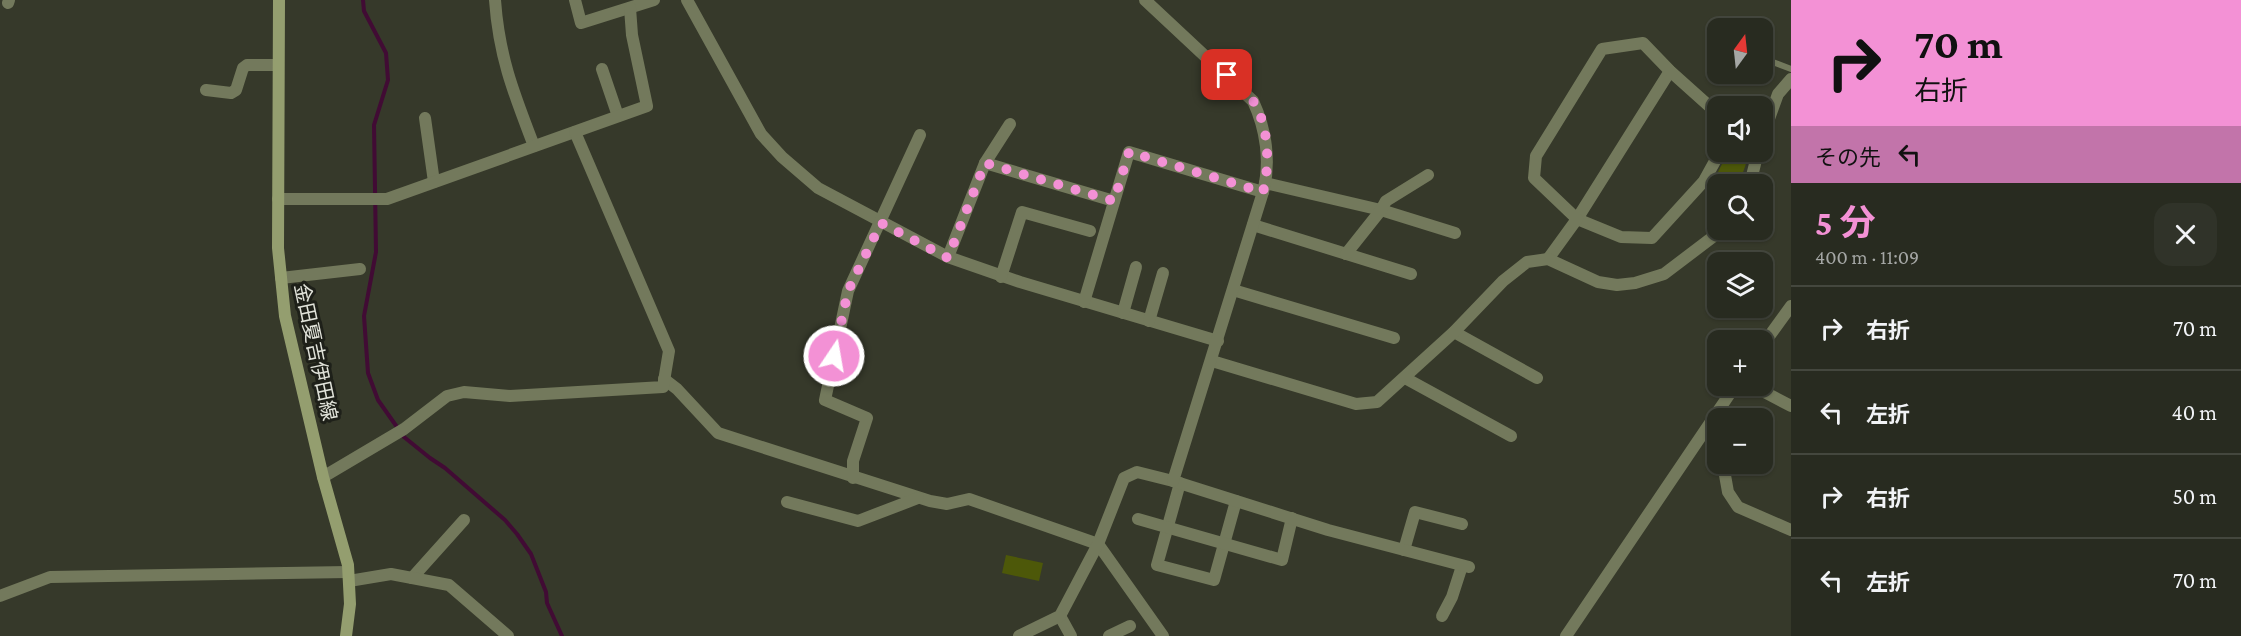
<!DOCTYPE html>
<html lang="ja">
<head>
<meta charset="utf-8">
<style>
  :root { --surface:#282b20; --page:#303329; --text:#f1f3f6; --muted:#a5a7a5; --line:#44473e; --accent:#f391d5 }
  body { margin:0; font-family:"Crimson Pro","Noto Sans JP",serif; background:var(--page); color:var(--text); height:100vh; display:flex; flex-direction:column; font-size:22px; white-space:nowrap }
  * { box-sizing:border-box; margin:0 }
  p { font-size:20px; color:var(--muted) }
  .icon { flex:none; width:33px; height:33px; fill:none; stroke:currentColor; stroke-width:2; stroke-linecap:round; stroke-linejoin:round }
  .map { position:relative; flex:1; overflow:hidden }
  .drawer { display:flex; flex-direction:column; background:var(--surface); width:450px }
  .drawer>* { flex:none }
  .hud { background:#f391d5; color:#111; overflow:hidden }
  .needle { width:39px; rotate:15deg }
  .tools { position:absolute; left:1707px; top:18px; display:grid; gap:12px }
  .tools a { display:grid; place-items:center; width:66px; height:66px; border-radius:12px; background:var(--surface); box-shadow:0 2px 4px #0004,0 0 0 2px var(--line); font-size:30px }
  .pin { position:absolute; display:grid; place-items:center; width:51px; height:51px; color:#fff; margin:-26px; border-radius:12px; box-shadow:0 3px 9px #0006 }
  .me { position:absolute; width:66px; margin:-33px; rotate:12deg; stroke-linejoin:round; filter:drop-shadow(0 0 4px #0008) }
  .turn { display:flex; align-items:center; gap:21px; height:126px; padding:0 24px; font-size:27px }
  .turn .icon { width:78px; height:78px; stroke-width:2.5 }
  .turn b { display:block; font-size:42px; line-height:51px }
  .then { display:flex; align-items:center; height:57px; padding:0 24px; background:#0003; gap:12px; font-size:22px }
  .round { display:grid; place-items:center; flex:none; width:63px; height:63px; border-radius:18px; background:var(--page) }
  .summary { display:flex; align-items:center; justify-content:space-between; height:102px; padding:0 24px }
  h1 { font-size:36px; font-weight:700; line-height:45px; color:var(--accent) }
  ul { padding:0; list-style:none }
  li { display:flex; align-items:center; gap:18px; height:84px; padding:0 24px; border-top:2px solid var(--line) }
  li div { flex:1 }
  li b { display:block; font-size:22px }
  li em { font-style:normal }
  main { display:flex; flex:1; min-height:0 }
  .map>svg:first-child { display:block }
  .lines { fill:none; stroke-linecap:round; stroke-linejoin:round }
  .stream { stroke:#410b34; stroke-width:4 }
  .building { fill:#4d5809 }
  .service { stroke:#73795c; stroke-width:6 }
  .minor { stroke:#73795c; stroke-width:12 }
  .tertiary { stroke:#73795c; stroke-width:12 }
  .secondary { stroke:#949e6f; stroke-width:12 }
  .route { stroke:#f391d5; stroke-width:10; stroke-dasharray:0 18 }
  .labels { text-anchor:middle; stroke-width:6; stroke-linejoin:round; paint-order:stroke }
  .street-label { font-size:20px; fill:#e1e3da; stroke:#1e2019 }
</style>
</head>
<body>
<main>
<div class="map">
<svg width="1791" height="636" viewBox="0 0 1791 636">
  <rect width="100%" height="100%" fill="#36392a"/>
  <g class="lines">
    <path class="stream" d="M363,0L364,11L386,53L388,80L374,125L376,252L364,316L368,373L378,400L404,437L430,458L445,468L505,520L517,534L531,554L546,592L547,603L562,636"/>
  </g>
  <g class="building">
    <path d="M1728,152H1750L1739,184H1724L1714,180Z"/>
    <path d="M1006,555L1043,563L1039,581L1002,573Z"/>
  </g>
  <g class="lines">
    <path class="service" d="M1762,58L1791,69"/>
    <g class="minor">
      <path d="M495,0C499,57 514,94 534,146"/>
      <path d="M575,0L581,23L654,0"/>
      <path d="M687,0L761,134L782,157L818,188L948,257L1020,282L1218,341"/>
      <path d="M8,3L9,0"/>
      <path d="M602,69L618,116"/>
      <path d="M1670,71L1577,219L1621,237L1652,238L1704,181L1720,152"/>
      <path d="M206,90L231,93L236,90L243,68L247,65H278"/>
      <path d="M425,118L434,182"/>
      <path d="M1762,138L1778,94L1791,79"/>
      <path d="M985,163L1114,201"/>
      <path d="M1265,183L1381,210L1455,233"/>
      <path d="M1750,184L1758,152"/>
      <path d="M278,199H387L647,106L632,35L630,8"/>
      <path d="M1253,225L1411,274"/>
      <path d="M1346,254L1381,210L1386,201L1428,175"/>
      <path d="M948,257L985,163L1010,124"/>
      <path d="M1548,259L1577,219L1534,178L1536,156L1602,49L1643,43L1670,71L1718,114"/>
      <path d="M1001,277L1022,212L1090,231"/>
      <path d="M281,278L360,269"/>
      <path d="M1233,290L1394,338"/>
      <path d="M1084,302L1129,152L1263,192"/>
      <path d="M1123,313L1136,267"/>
      <path d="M1149,321L1163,273"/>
      <path d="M1454,332L1537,378"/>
      <path d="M1762,346L1791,306"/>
      <path d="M1212,361L1356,404L1377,402L1454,332L1503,281L1527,262L1548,259L1598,282L1617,285L1635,283L1664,274L1722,230"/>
      <path d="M1405,378L1511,436"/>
      <path d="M664,379L677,389L718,433L930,501L947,504L969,499L1098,544L1163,636"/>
      <path d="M1753,386L1791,406"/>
      <path d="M1723,464L1728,492L1738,507L1791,530"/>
      <path d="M323,477L404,429L447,396L464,392L510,396L663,387L669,351L575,132"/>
      <path d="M853,478V461L867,418L825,400L848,291L920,135"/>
      <path d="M1180,483L1157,565L1214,580L1236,501"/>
      <path d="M787,502L858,521L918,498"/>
      <path d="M1138,519L1282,560L1292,518"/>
      <path d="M1404,550L1415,512L1462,524"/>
      <path d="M412,578L464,520"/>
      <path d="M349,581L391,574L449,585L508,636"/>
      <path d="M1060,616L1071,636"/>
      <path d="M1442,616L1452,597L1462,566"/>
      <path d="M1019,636L1060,616L1098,544L1124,478L1137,472L1173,481L1328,530L1469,567"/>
      <path d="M1109,636L1130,626"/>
      <path d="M1566,636L1735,386"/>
    </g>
    <g class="tertiary">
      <path d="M1145,0L1253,101C1266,129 1271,162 1263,192L1173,481"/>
      <path d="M0,596L50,577L348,572"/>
    </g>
    <path class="secondary" d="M279,0L278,248L285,316L323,477L348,565L350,604L346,636"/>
  </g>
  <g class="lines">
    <path class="route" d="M834,356L848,291L881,223L948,258L985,163L1114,201L1129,152L1263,192C1270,165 1269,125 1253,101C1246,92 1235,83 1227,75"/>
  </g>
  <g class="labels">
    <g class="street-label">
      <text transform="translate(316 352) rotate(78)" y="7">金田夏吉伊田線</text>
    </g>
  </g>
</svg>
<div class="tools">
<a><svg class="needle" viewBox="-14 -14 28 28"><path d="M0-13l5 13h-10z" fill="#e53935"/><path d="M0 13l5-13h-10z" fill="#a5a7a5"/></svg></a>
<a><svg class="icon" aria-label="sound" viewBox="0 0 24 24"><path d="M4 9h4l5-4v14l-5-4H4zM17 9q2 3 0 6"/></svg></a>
<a><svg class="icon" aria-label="search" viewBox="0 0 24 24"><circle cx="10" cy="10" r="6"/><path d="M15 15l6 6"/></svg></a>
<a><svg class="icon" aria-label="layers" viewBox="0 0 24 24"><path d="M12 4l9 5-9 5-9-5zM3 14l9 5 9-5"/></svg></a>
<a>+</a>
<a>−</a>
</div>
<div class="pin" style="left:1227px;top:75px;background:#d93025"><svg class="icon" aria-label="arrive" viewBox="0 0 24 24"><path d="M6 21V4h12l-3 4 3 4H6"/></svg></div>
<svg class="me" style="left:834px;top:356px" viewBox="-20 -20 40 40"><circle r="17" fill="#f391d5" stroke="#fff" stroke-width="3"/><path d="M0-11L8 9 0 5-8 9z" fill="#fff"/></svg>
</div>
<section class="drawer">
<div class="hud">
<div class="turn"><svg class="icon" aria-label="right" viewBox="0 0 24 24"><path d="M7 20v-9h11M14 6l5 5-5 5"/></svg><div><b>70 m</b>右折</div></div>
<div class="then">その先<svg class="icon" aria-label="left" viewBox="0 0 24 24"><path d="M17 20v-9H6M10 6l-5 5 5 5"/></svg></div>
</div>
<div class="summary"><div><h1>5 分</h1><p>400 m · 11:09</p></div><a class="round"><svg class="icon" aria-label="close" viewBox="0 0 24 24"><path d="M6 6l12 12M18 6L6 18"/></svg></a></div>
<ul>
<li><svg class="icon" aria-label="right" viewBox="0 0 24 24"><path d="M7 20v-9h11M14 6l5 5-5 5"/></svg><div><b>右折</b></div><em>70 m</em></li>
<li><svg class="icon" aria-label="left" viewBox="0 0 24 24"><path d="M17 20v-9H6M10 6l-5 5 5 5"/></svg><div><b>左折</b></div><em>40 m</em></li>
<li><svg class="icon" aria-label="right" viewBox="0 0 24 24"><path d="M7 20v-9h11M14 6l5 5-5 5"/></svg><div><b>右折</b></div><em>50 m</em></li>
<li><svg class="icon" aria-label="left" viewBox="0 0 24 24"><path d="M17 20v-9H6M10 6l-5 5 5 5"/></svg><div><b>左折</b></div><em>70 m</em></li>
</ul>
</section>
</main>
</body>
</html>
